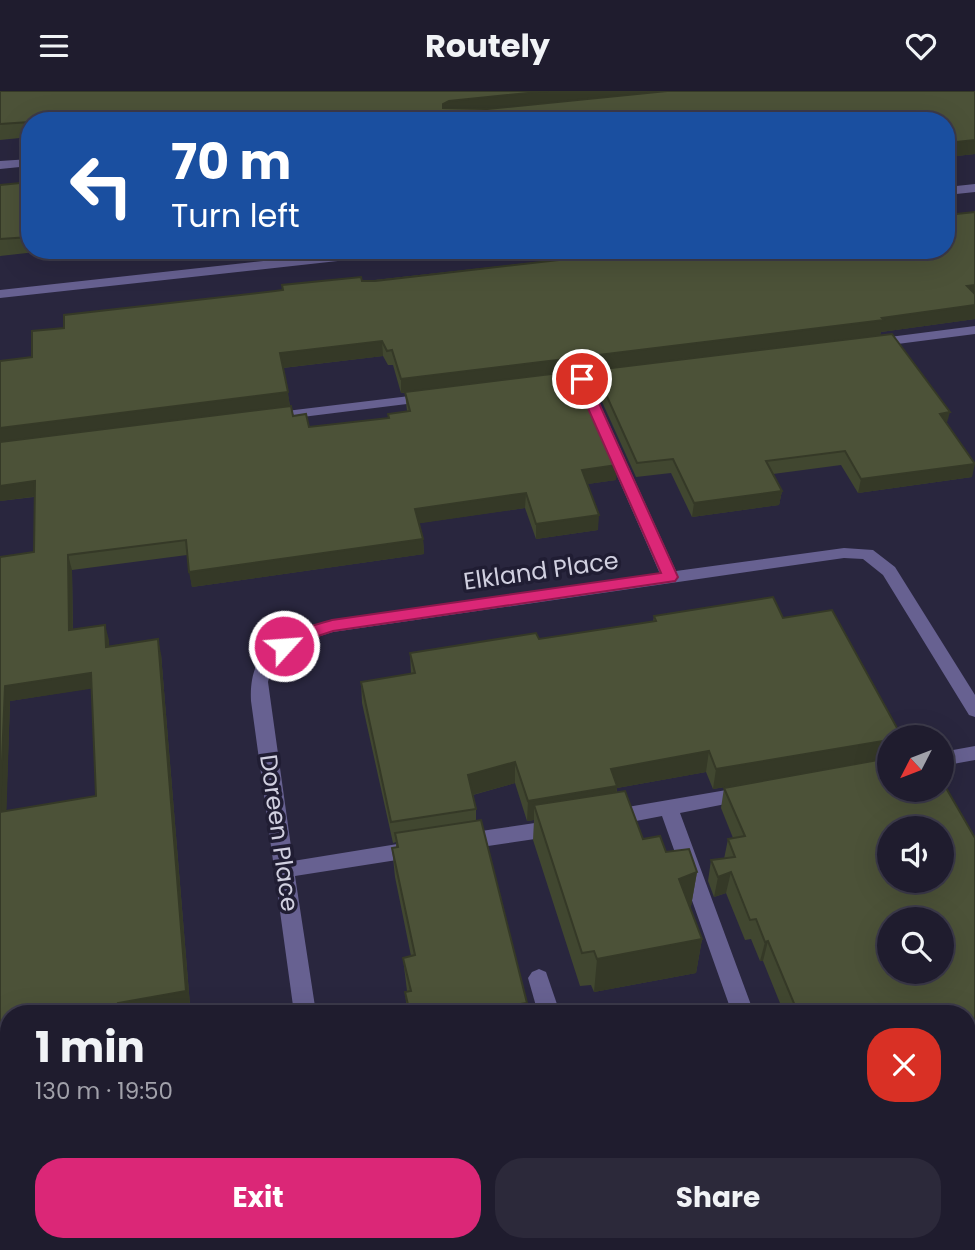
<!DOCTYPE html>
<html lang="en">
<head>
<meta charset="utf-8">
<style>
  :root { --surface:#1f1c2e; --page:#2c293a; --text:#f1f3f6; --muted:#a1a1aa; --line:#3c3a4a; --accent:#db2777 }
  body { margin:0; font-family:Poppins,sans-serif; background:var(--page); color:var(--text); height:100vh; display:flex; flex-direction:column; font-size:26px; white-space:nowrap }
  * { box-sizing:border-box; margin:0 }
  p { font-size:23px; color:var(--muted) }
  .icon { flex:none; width:38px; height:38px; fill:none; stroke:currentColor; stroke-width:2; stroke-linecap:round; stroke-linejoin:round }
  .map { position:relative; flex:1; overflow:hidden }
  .panel { position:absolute; left:0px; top:914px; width:976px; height:247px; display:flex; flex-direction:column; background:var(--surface); border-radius:28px 28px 0 0; box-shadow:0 7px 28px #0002,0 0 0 2px var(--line) }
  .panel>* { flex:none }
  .hud { position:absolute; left:21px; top:21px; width:934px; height:147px; border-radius:28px; box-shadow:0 7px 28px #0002,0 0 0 2px var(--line); background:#1a4fa0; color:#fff; overflow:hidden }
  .needle { width:46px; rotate:228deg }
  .buttons { position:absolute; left:877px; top:634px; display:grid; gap:14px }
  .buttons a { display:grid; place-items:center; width:77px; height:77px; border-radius:50%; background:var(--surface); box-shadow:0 7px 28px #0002,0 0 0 2px var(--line); font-size:35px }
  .pin { position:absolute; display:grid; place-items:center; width:60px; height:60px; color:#fff; margin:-30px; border:4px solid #fff; border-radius:50%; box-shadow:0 2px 7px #0007 }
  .me { position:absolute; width:77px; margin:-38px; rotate:64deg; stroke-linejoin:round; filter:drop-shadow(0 0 5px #0008) }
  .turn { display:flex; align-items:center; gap:24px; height:147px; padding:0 35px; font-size:32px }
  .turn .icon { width:91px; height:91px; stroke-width:2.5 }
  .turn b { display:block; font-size:49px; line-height:60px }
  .round { display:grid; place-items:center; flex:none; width:74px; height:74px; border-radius:28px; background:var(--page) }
  .head { display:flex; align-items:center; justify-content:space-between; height:119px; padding:0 35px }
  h1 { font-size:42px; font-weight:700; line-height:52px }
  .button { display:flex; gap:14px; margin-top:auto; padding:14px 35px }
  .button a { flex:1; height:80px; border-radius:28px; background:var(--accent); color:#fff; font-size:28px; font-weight:700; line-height:80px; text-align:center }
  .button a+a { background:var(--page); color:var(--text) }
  header { display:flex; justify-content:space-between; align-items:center; height:91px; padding:0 35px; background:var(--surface); font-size:32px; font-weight:700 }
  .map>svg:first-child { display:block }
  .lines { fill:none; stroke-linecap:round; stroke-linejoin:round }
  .minor { fill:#676191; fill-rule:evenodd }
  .wall { fill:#414730; fill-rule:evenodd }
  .shaded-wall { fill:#353927 }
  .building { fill:#4c5238; stroke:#353927; stroke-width:2; fill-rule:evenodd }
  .route { fill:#db2777; stroke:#8e194d; stroke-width:2 }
  .labels { text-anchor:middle; stroke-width:7; stroke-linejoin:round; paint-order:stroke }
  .street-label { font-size:24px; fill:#d1d0e0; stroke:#201d33 }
</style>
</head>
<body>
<header><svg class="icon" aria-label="menu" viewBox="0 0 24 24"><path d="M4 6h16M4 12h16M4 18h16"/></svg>Routely<svg class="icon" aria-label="heart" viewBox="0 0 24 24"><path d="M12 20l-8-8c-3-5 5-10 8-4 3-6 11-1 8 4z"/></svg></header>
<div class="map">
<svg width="975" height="1159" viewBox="0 0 975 1159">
  <rect width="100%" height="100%" fill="#29263e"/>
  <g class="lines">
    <g class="minor">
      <path d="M30,68V75L0,78V70Z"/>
      <path d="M975,93V101L947,104V96Z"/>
      <path d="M364,159H407L401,163L0,207V199Z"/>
      <path d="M975,235V243L874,256L867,252L874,248Z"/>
      <path d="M617,279L624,283L622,286L590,291L676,480L844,457L873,459L895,476L975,604V626L969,624L883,484L863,468L844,467L333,541C306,549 274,560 268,591L293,770L416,750L423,752L426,758L423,764L416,766L295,785L316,922H294L251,610C248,554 285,543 332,529L660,483L577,293L558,295L551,291L558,287Z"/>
      <path d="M426,303L433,307L431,310L270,330L263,326L270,322Z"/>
      <path d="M975,655V669L942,675V661Z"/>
      <path d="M744,696L751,698L753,703L751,708L680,722L754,922H732L662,725L610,735L603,732L600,727L603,722L610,719Z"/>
      <path d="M555,729L562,732L565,737L562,742L555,745L461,759L454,757L451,751L454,745L461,743Z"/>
      <path d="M539,878L546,881L560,922H538L528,887L532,881Z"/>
      <path d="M9,1076V1098L0,1100V1078Z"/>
      <path d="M326,1152H350L351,1159H327Z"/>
      <path d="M815,1152H839L842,1159H818Z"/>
    </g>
  </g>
  <g class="wall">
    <path d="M0,0H975V63L947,66V30H30V46L0,49Z"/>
    <path d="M30,91V159H54L0,165V94Z"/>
    <path d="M975,121V228L881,241L880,244L577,281L617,374L616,389L587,393L598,439L536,448L525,417L419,432L423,448L424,463L192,496L187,464L72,479L73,539L109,549V555L161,563L190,914L144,922H9V945L0,946V466L34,461V406L0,410V270L32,266L64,237L275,200L647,159ZM383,265L388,274H393L401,302H405L407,320L388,323V327L309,336L293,325L290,315L283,277ZM92,597L96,705L6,720L10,610Z"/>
    <path d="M595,279L947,332L972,386L858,402L841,374L773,383L782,400L779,414L692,426L671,382L636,386L594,293Z"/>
    <path d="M654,525L783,527L889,646V698L975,747V1159H967L964,1152H968V922H784L763,870H760L751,848L745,849L726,802L714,806L708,790L711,769L724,768L728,748L733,747L721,717L724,697L744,693L713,698L706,681L617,697V701L643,748L666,761L697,781L691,815L690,816L702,848L696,882L594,901L591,894L580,895L533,749L534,729L527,730L515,692L473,704L476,718V729L527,912V922H407L405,901L407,900L403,867L411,865L395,786L392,757H396V751L393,752L362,612L361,591L411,583L410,562L539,548L653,531Z"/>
    <path d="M469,1152H783L786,1159H471Z"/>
  </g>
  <g class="shaded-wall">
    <path d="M548,0H696L450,24L443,17V13L449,10Z"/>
    <path d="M975,49V63L947,66V52Z"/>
    <path d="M975,194V207L967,195Z"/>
    <path d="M975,214V228L881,241L880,244L401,302V288Z"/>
    <path d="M382,250L383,265L282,277L280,262Z"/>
    <path d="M288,301L290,316L0,352V337Z"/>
    <path d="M950,321L946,335L940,323Z"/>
    <path d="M975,373L972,386L858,402L861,388Z"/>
    <path d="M617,374L616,389L581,394L582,379Z"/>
    <path d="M35,390L39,405L0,410V395Z"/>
    <path d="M782,400L779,414L692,426L694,412Z"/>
    <path d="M526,402L525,417L415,433V418Z"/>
    <path d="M599,424L598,439L536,448V433Z"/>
    <path d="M423,448L424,463L192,496L189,481Z"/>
    <path d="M68,464L72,479L73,554L69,539Z"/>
    <path d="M105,534L109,549L110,571L106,556Z"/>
    <path d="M158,548L161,563L190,914L144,922H119L118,912Z"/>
    <path d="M91,582L96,597L10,610L6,736L0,721L5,595Z"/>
    <path d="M889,649V668L713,698L716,678Z"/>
    <path d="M709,660L706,681L617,697L615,716L534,714V729L527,730L528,710L611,678Z"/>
    <path d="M515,671V692L468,705V684Z"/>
    <path d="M697,781L691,815L674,822L679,788Z"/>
    <path d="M731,781L726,802L714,806L718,786Z"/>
    <path d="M702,848L696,882L594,901L597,868Z"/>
    <path d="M768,850L763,870H760L765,851Z"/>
    <path d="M9,930V945L0,946V931Z"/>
    <path d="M975,1150V1159H970Z"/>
  </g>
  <g class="building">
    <path d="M0,0H548L449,10L443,13V17L487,18L667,0H975V49L947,52V30H74V28L30,30V31L0,33Z"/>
    <path d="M30,91V146L0,148V94Z"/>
    <path d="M975,121V194L967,195L975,203V214L882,227L884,229L401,288L392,259L387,260L382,250L280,262L288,301L0,337V270L32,266V240L64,237V224L275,200L283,199L282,194L361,186L362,190H375L647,159H947V124Z"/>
    <path d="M892,243L950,321L940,323L975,373L861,388L845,360L766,370L782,400L694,412L673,368L637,372L595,279Z"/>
    <path d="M576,280L617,374L582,379L599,424L536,433L526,402L415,418L423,448L189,481L186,449L68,464L69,539L105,534L106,556L158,548L186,900L118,912L119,922H9V930L0,931V466L34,461L35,390L0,395V351L291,315L293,325L306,323L309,336L389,327L388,323L410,320L405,301ZM91,582L96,705L0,721L5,595Z"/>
    <path d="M773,506L783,527L832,519L902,646H889V649L716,678L709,660L611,678L617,695L528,710L515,671L468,684L476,718L391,731L361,591L415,582L410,562L536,542L539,548L656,530L654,525Z"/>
    <path d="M889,667V698H942V690L975,747V1138L968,1122V922H798L768,850L765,851L756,828L750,829L731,781L718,786L711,769L735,766L728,748L745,745L724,697ZM889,737H942V789H889ZM889,828H942V880H889Z"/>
    <path d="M625,700L643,748L660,745L666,761L689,758L697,781L679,788L702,848L597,868L594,860L582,862L534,714Z"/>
    <path d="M481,729L527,912L520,913L522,922H410L405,901L411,900L403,867L415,864L392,757L398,756L395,742Z"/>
    <path d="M473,1152H783L786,1159H475Z"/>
  </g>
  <path class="route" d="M582,284L588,288L678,486L675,490L333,540L303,550L290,559H279L277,555C288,538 314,535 332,529L661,482L575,288Z"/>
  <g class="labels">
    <g class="street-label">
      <text transform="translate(541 480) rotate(-8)" y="8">Elkland Place</text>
      <text transform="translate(279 742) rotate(82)" y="8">Doreen Place</text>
    </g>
  </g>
</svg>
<div class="buttons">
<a><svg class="needle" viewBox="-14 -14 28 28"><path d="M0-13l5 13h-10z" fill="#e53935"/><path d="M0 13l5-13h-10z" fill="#a1a1aa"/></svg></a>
<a><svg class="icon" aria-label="sound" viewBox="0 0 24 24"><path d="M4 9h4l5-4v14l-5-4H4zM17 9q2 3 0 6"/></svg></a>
<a><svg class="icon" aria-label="search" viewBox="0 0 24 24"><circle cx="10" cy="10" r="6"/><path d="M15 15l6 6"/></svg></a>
</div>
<div class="pin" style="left:582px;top:288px;background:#d93025"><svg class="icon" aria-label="arrive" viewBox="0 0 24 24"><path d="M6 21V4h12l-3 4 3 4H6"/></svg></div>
<svg class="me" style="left:284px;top:555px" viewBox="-20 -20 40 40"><circle r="17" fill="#db2777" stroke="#fff" stroke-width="3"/><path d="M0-11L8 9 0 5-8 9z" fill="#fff"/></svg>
<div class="hud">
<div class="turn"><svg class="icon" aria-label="left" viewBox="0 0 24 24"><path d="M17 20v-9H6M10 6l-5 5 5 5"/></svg><div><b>70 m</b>Turn left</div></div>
</div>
<section class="panel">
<div class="head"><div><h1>1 min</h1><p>130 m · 19:50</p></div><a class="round" style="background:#d93025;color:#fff"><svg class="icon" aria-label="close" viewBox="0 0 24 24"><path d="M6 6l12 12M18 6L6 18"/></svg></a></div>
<div class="button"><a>Exit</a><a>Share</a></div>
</section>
</div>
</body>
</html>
